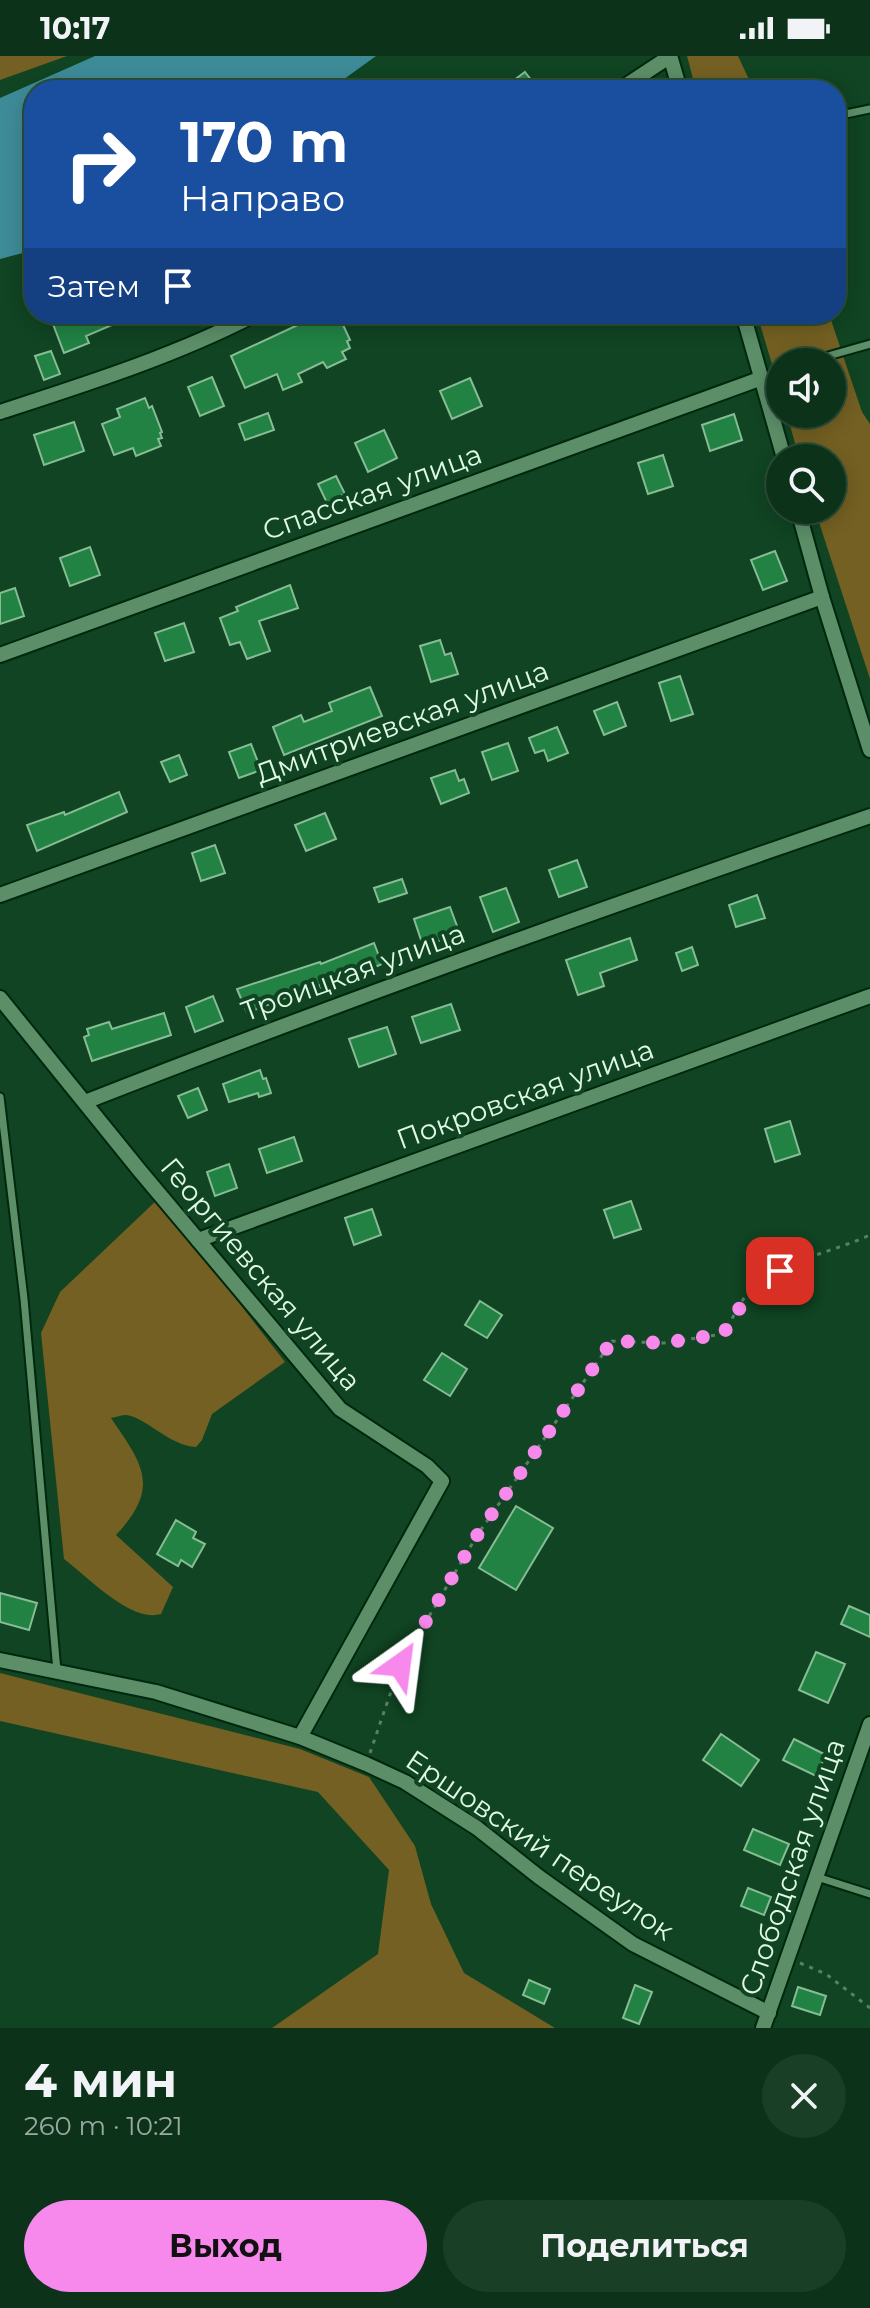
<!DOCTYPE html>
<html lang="ru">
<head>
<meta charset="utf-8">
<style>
  :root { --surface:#0c331a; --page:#1a3f27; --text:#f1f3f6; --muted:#9aaaa2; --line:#2c4e39; --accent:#f788ec }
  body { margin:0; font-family:Montserrat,sans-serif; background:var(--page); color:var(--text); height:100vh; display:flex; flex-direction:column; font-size:30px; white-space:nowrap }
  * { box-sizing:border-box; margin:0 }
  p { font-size:26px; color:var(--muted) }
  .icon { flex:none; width:44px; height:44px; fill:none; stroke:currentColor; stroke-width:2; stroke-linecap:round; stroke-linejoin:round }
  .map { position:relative; height:1972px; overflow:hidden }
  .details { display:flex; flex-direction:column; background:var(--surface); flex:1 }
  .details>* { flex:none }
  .banner { position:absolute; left:24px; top:24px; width:822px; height:244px; border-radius:32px; box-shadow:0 4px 20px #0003,0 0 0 2px var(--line); background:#1a4fa0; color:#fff; overflow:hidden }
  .tools { position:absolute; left:766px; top:292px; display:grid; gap:16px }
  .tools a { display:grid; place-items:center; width:80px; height:80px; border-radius:50%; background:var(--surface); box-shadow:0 4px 20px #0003,0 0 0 2px var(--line); font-size:40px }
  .pin { position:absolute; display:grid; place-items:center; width:68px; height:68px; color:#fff; margin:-34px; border-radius:16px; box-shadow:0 4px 12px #0006 }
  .me { position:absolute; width:88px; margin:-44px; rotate:31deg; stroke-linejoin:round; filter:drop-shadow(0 0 6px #0008) }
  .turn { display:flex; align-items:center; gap:28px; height:168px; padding:0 24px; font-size:36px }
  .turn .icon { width:104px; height:104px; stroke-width:2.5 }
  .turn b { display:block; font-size:56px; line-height:68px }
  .then { display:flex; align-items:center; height:76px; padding:0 24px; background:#0003; gap:16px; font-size:30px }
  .round { display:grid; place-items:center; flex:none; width:84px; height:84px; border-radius:42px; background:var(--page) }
  .overview { display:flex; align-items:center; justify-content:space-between; height:136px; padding:0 24px }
  h1 { font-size:48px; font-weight:700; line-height:60px }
  .action { display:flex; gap:16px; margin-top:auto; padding:16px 24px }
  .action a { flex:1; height:92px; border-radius:48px; background:var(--accent); color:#111; font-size:32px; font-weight:700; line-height:92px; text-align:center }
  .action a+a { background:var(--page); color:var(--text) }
  .status { display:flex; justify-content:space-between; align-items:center; height:56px; padding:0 40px; background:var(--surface); direction:ltr }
  .status svg { height:22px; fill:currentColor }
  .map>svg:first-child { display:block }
  .green { fill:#746022 }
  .water { fill:#3e8b98 }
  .building { fill:#218244; stroke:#88bc94; stroke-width:2 }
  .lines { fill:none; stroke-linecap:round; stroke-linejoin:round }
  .service-casing { stroke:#01280f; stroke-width:11 }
  .minor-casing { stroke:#01280f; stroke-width:18 }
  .path { stroke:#568264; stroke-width:3; stroke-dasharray:4 6; stroke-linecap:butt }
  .service { stroke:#5c8f68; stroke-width:7 }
  .minor { stroke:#5c8f68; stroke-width:14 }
  .route { stroke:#f788ec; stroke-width:14; stroke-dasharray:0 25.2 }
  .labels { text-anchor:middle; stroke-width:8; stroke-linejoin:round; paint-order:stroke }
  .street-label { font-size:28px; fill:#dff9e4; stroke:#104422 }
</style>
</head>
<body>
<div class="status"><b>10:17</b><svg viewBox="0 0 49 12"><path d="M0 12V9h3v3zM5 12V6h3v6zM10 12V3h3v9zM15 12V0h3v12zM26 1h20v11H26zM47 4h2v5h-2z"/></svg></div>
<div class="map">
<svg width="870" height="1972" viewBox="0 0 870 1972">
  <rect width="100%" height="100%" fill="#104422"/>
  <g class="green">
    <path d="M0,0H67L0,24Z"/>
    <path d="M687,0H738L754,34H696Z"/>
    <path d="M757,258H829L862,356L870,368V623L815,454H832V402H799L787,358H832V306H780V335Z"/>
    <path d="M158,1143L285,1306L212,1358L202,1384L196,1391C169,1390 144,1359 124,1359C123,1359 112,1362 111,1362C143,1409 161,1431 116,1479L173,1531L161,1558C131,1567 88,1521 64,1503L41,1277L60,1236Z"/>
    <path d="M0,1617L300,1693L369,1721L415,1790L431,1848L464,1917L555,1972H272L378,1898L389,1814L318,1736L0,1665Z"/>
  </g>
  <path class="water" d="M95,0H376L329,34H34V194L0,203V42Z"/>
  <g class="building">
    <path d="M525,16L539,34H501Z"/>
    <path d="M58,258H107L112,269L86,280L89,287L64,297L53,268L60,265Z"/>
    <path d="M338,258L350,284L347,285L350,292L342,296L346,303L327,312L323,306L298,318L302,326L283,334L277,318L245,332L231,300L315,261L317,267Z"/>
    <path d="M51,295L60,318L44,324L35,300Z"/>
    <path d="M212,321L224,350L200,360L188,331Z"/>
    <path d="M470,322L482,350L452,363L440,335Z"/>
    <path d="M145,342L149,352L152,350L162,376L160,377L162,382L158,383L161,390L136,400L133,392L114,399L102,368L120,361L117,353Z"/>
    <path d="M268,357L274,374L245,384L239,368Z"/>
    <path d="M734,358L742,384L710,395L702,369Z"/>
    <path d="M74,366L84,395L44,409L34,379Z"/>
    <path d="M384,374L397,402L368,416L355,387Z"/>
    <path d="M663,399L673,430L648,438L638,407Z"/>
    <path d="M336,420L345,438L327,447L318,428Z"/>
    <path d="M90,491L100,519L70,530L60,502Z"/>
    <path d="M775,495L787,525L763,534L751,504Z"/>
    <path d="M290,529L298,552L259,565L270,595L247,603L240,586L230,589L220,562L238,555L236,551Z"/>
    <path d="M15,532L24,560L0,568V537Z"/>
    <path d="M184,567L194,596L165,605L155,577Z"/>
    <path d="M440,584L445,599L451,597L458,618L431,626L420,590Z"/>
    <path d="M680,620L693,658L671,665L659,627Z"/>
    <path d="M370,631L382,660L284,699L273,671L301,659L304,666L332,655L329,647Z"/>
    <path d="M617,646L626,670L604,679L594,655Z"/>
    <path d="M557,671L568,697L548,705L544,694L535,697L529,682Z"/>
    <path d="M508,687L518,715L492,724L482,696Z"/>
    <path d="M251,688L261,714L239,722L229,696Z"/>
    <path d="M179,699L187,719L170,726L161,706Z"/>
    <path d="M455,714L459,725L464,723L469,737L441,748L431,722Z"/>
    <path d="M119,736L127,756L37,795L27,769L64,756L65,759Z"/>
    <path d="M325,757L336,783L306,795L295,769Z"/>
    <path d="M215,789L225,817L201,825L192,797Z"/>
    <path d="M577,804L587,831L559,841L549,814Z"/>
    <path d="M402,823L407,837L379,846L374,832Z"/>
    <path d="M506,832L519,866L493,876L480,841Z"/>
    <path d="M757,839L765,862L736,871L729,849Z"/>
    <path d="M450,851L460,878L423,890L414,863Z"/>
    <path d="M630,882L637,904L600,917L604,930L578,939L566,904Z"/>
    <path d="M374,887L382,908L375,911L377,915L349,926L347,919L319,929L321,935L295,944L293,939L247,957L237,933L320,906L321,908Z"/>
    <path d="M692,891L698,909L682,915L676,897Z"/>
    <path d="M213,940L223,965L195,976L186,951Z"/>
    <path d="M451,948L460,974L421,987L412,961Z"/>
    <path d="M164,957L171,979L92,1005L84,981L89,979L87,973L109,966L112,973Z"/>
    <path d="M387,971L396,998L359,1011L349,983Z"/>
    <path d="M260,1014L263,1023L266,1022L271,1037L259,1041L258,1037L229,1046L223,1028Z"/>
    <path d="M198,1032L207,1054L188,1062L178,1040Z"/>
    <path d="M790,1065L800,1098L775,1106L765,1073Z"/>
    <path d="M294,1081L302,1105L267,1117L259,1093Z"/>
    <path d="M229,1108L237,1132L215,1140L207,1116Z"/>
    <path d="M631,1145L641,1173L614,1182L604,1154Z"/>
    <path d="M372,1153L381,1179L354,1189L345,1162Z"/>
    <path d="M480,1245L502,1259L487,1282L465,1269Z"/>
    <path d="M442,1297L467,1313L450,1340L424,1324Z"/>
    <path d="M516,1450L553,1472L516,1534L479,1512Z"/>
    <path d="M176,1464L196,1476L193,1482L205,1488L192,1511L181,1504L178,1510L157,1498Z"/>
    <path d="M0,1537L37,1547L29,1574L0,1566Z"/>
    <path d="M849,1550L870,1559V1581L841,1568Z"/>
    <path d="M816,1596L845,1608L828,1647L799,1634Z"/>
    <path d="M721,1678L759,1704L741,1730L703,1704Z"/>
    <path d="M794,1683L826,1699L816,1720L783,1704Z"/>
    <path d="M753,1773L789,1788L780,1809L744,1794Z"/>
    <path d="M748,1832L771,1841L764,1859L741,1850Z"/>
    <path d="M529,1924L550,1933L544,1948L523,1939Z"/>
    <path d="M635,1929L652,1936L639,1968L623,1962Z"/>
    <path d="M798,1931L826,1940L820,1959L792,1950Z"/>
  </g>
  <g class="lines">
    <defs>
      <g id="service">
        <path d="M836,60L870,53"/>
        <path d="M807,306L870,288"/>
        <path d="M762,322L780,316"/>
        <path d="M0,1041L24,1243L57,1615"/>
        <path d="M817,1821L870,1838"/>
      </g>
      <g id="minor">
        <path d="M619,34L663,5L671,3L680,34"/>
        <path d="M743,258L784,402"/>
        <path d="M0,356C86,328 175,300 256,258"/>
        <path d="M798,454L822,541L870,694"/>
        <path d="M0,599L762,322"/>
        <path d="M0,839L822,541"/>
        <path d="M0,942L140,1115L340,1353L427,1410L442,1425L300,1681"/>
        <path d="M85,1046C344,944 606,851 870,760"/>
        <path d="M198,1184L870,940"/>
        <path d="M0,1604L156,1636L300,1681L366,1708L405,1726L477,1772L539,1821L633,1888L769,1957"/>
        <path d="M763,1972L870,1668"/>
      </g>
    </defs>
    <use href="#service" class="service-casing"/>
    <use href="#minor" class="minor-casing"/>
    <g class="path">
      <path d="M370,1697L400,1609L478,1478L612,1285L664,1287L723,1278C732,1265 739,1246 750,1235C782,1204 831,1197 870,1179"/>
      <path d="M800,1907L826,1918L870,1952"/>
    </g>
    <use href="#service" class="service"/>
    <use href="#minor" class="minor"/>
  </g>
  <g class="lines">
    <path class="route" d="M400,1609L478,1478L612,1285L664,1287L723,1278L750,1236L780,1215"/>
  </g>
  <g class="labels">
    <g class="street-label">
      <text transform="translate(372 436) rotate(-20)" y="10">Спасская улица</text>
      <text transform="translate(402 666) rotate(-20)" y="10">Дмитриевская улица</text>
      <text transform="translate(353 916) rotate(-20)" y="10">Троицкая улица</text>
      <text transform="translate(525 1038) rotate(-20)" y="10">Покровская улица</text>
      <text transform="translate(261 1218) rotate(50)" y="10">Георгиевская улица</text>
      <text transform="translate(540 1789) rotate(34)" y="10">Ершовский переулок</text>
      <text transform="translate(792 1811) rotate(-71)" y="10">Слободская улица</text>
    </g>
  </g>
</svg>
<div class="tools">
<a><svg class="icon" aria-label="sound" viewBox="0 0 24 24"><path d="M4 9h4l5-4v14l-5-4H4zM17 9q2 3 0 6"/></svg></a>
<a><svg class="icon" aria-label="search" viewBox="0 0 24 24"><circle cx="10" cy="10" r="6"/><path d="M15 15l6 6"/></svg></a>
</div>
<div class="pin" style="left:780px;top:1215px;background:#d93025"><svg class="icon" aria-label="arrive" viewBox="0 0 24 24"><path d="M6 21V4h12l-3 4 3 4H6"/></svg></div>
<svg class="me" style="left:400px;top:1609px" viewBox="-20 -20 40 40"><path d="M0-17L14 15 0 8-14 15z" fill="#f788ec" stroke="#fff" stroke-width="4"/></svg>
<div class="banner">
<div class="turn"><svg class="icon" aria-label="right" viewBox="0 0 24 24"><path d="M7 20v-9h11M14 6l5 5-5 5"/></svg><div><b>170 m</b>Направо</div></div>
<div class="then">Затем<svg class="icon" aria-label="arrive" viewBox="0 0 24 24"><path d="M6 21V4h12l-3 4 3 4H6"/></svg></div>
</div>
</div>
<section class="details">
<div class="overview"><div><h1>4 мин</h1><p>260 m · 10:21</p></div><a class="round"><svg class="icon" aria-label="close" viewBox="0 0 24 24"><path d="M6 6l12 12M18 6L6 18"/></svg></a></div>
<div class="action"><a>Выход</a><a>Поделиться</a></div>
</section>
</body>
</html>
